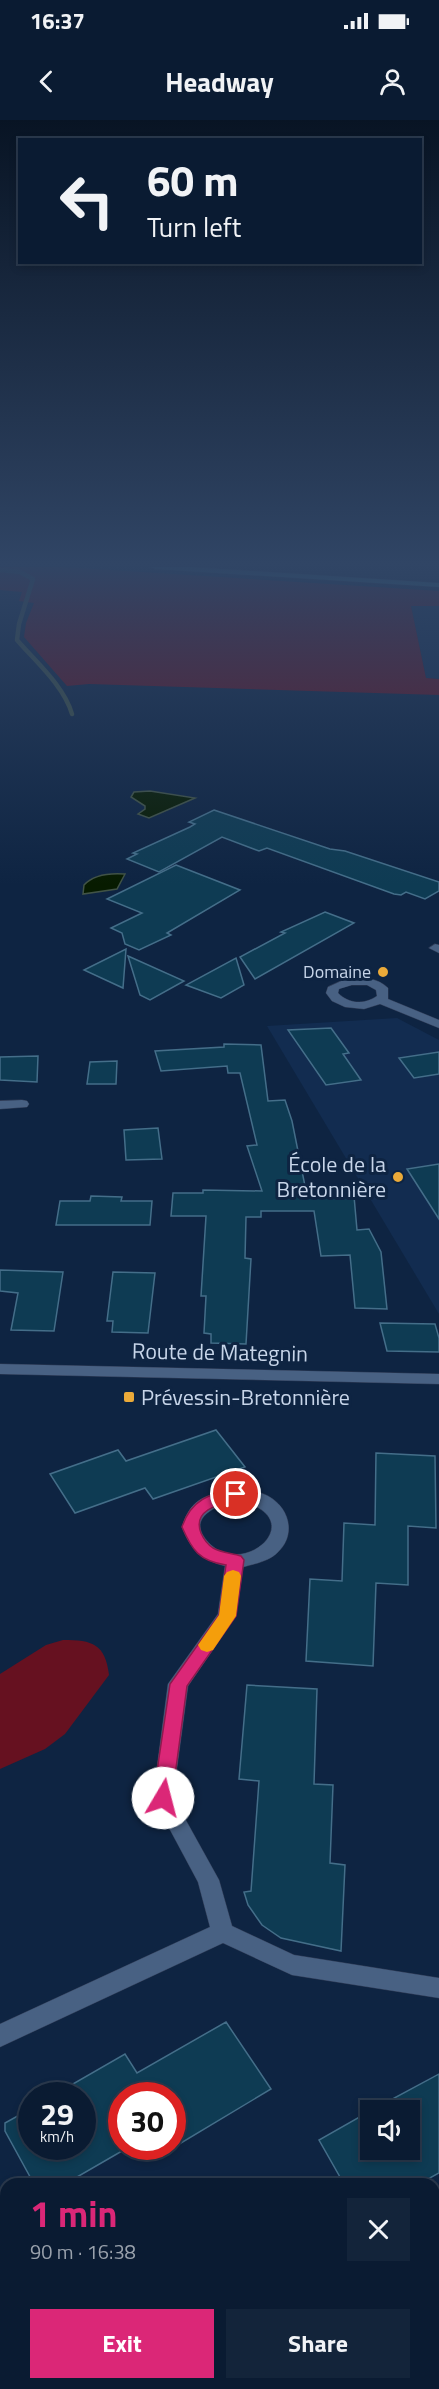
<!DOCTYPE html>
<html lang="en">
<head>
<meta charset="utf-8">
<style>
  :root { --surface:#0a1b32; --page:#13243a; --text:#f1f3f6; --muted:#99a1ac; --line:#2a394d; --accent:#db2777 }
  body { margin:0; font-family:"Titillium Web",sans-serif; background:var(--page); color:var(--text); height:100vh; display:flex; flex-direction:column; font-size:22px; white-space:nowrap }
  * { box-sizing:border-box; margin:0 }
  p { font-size:20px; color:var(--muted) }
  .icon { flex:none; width:33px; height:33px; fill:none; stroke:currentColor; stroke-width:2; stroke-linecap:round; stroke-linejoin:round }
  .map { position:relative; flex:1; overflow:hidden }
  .drawer { position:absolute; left:0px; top:2058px; width:440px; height:212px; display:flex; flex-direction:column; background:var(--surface); border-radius:18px 18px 0 0; box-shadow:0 3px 9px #0003,0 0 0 2px var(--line) }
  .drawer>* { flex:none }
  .banner { position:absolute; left:18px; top:18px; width:404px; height:126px; border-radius:0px; box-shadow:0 3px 9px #0003,0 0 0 2px var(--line); background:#0a1b32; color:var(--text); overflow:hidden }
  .buttons { position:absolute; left:360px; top:1980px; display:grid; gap:12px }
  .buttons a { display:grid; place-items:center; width:60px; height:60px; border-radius:0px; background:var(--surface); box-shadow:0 3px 9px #0003,0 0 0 2px var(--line); font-size:30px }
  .speed { position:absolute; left:18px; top:1962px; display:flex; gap:12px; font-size:30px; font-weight:700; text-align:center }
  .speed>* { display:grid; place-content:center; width:78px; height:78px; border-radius:50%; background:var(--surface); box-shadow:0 3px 9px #0003,0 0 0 2px var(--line); line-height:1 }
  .speed small { font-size:15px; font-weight:400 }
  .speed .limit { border:9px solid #d22; background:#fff; color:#111 }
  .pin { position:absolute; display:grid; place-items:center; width:51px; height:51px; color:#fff; margin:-26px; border:3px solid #fff; border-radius:50%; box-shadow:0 2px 6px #0007 }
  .me { position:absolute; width:66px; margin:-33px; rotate:8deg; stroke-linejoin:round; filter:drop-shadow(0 0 4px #0008) }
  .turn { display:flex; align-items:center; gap:21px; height:126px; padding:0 30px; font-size:27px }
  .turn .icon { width:78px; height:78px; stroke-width:2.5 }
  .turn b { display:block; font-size:42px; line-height:51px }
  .round { display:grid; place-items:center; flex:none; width:63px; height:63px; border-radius:0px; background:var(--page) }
  .overview { display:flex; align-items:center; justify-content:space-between; height:102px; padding:0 30px }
  h1 { font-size:36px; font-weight:700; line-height:45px; color:var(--accent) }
  .primary-button { display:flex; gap:12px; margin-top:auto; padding:12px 30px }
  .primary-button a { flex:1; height:69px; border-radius:0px; background:var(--accent); color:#fff; font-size:24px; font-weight:700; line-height:69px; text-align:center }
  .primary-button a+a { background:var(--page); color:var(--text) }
  .status { display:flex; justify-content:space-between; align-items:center; height:42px; padding:0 30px; background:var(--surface); direction:ltr }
  .status svg { height:16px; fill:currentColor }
  header { display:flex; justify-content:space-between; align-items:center; height:78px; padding:0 30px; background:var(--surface); font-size:27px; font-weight:700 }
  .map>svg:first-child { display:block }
  .built { fill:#122c50 }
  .green { fill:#661120 }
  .water { fill:#071b00; stroke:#415346; stroke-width:1.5 }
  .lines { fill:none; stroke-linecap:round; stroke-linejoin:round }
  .stream { stroke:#415346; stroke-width:4.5 }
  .building { fill:#0e3b53; stroke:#446e89; stroke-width:1.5 }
  .street-casing { stroke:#303c56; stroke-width:1 }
  .primary-casing { stroke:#303c56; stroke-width:1 }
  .street { fill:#486183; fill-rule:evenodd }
  .primary { fill:#3e909f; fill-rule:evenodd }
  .route { fill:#db2777; stroke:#8e194d; stroke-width:1.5 }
  .slow { fill:#f59e0b }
  .poi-dot { fill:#ebaa39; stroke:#0e2442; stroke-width:2 }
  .labels { text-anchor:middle; stroke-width:6; stroke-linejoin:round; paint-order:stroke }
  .far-poi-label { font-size:18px; fill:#c7d5e9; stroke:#0e2442; text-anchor:end }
  .poi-label { font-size:22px; fill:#c7d5e9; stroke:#0e2442; text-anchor:end }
  .street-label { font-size:22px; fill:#c7d5e9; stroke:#0e2442 }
</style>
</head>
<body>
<div class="status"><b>16:37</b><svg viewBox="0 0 49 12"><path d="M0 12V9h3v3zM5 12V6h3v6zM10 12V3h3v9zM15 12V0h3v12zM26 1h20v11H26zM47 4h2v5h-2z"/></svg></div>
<header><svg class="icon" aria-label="back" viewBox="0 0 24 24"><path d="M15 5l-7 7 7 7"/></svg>Headway<svg class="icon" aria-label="person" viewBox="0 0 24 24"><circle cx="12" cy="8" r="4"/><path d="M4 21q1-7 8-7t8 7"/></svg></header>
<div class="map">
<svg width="439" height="2269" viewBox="0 0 439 2269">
  <rect width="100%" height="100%" fill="#0e2442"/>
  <g class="built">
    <path d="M411,486H439V559L426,558Z"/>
    <path d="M397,898L439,920V1194L267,906Z"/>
  </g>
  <g class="green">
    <path d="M0,447H63L439,471V486H411L426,558L439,559V575L89,564L67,566L24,517L26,503L34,483L19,481L22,472L0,470Z"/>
    <path d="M63,1520C93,1520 105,1524 109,1555L65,1614L45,1629L0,1649V1554L46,1525Z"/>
  </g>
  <g class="water">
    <path d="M150,671L195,678L149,698L138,694L145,689V686L131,677L134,672Z"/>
    <path d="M125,754L117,769L83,774L84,765C94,754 111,753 125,754Z"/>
  </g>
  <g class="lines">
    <path class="stream" d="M0,450L20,452L33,459L19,504L17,520C36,542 64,566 72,594"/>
  </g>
  <g class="building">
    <path d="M214,690L330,729L345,731L439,762V771L425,779L406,772L401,775L394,774L267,728L259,731L222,717L159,752L127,739L137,734L133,733L190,707L195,704L189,702Z"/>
    <path d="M176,745L240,770L167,813L171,815L139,830L125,824L122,813L111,808L142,793L107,779Z"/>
    <path d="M325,792L354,803L255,859L240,837L285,813L281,812Z"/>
    <path d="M126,829L123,868L84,850Z"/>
    <path d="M128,836L184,861L150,880L140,875Z"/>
    <path d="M236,838L244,865L221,878L186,865Z"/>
    <path d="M331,908L349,933L343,934L361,960L326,965L288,910Z"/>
    <path d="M224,924L261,925L268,981L285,980L292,1001L306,1071H334V1076H354L357,1110L369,1109L381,1132L387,1189L355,1188L350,1135L321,1136L314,1091H261V1097H246L245,1138L251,1139L246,1224L211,1223V1214L204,1213L206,1176H201L206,1096H171L173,1073H203V1070L262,1071L247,1026L257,1025L240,953H228L227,946L161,951L155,931L224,927Z"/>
    <path d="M439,932V954L414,958L399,938Z"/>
    <path d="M38,936L37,962L0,960V937Z"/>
    <path d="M117,941L116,964H87L90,942Z"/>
    <path d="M158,1008L162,1039L126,1040L124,1010Z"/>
    <path d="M439,1044V1099L407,1049Z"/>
    <path d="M91,1076L122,1077L121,1081H152L150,1105H56L60,1081H90Z"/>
    <path d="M0,1150L63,1152L54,1211L11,1210L18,1173L0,1171Z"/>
    <path d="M113,1152L155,1153L148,1213L112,1212L113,1201H107Z"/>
    <path d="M380,1203L435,1204L439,1218V1232L387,1231Z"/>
    <path d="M216,1310L245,1347L153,1379L145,1368L75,1393L50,1354L118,1330L126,1341Z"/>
    <path d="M376,1333L435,1336L436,1408L408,1406V1465L376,1463L373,1546L306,1541L310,1459L342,1461L344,1403L375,1405Z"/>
    <path d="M247,1565L317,1569L314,1664L333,1665L330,1743L345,1745L341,1831L281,1818L262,1805L248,1785L244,1772L251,1771L259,1661L239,1659Z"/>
    <path d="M226,1902L271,1969L181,2023L172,2010V1976H122V2031L65,2064H34L5,2011V2003L32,1988V2026H82V1976H52L125,1934L137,1953Z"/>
    <path d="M439,1954V2053L419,2064H344L319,2020L370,1991V2030H410V1990H372Z"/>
  </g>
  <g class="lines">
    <defs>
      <g id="street">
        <path d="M435,824L439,825V833L429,828Z"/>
        <path d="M350,857C363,857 378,858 388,868V879L439,900V908L380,884L364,889L345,887L332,881L326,873L328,867ZM352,865H367L376,870L377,876C364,885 349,884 338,873L339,869Z"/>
        <path d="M22,980L27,981L29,984L27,987L0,989V981Z"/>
        <path d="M0,1244L439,1254V1264L0,1254Z"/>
        <path d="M236,1368C247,1370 259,1371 268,1376C290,1388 296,1415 278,1432C270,1441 254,1444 243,1447L236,1496L188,1566L173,1677L219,1760L232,1806L294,1835L439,1858V1878L292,1855L223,1823L0,1927V1904L210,1807L198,1762L153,1678L168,1564L218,1494L225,1446C202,1440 190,1429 182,1407C191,1376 209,1375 236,1368ZM236,1380C313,1396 247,1458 211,1425C184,1399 213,1387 236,1380Z"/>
      </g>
      <path id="primary" d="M151,447H191L439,463V467L155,449Z"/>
    </defs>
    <use href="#street" class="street-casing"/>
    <use href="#primary" class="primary-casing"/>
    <use href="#street" class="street"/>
    <use href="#primary" class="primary"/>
  </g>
  <linearGradient id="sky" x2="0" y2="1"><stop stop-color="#081424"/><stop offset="0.58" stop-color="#304565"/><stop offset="1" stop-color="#304565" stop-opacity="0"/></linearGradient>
  <rect width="439" height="765" fill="url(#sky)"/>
  <path class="route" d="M236,1368L242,1370L244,1374L242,1378C225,1383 191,1388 201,1413C204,1420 207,1424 213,1428C222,1433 232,1433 241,1436L244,1440L236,1496L187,1566L172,1678L170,1683L163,1686L156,1683L153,1678L170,1564L219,1495L226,1445C199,1441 192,1430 182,1407C191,1379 210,1374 236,1368Z"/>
  <path class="slow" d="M233,1450L239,1452L241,1456L236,1496L213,1530L207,1532L201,1530L198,1525L219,1495L224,1456L227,1452Z"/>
  <g class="poi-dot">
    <circle cx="383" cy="852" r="6"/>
    <circle cx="398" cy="1057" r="6"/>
    <rect x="123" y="1271" width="12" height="12" rx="3"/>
  </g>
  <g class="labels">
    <g class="far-poi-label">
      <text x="371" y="858">Domaine</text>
    </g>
    <g class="poi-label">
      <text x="386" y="1052">École de la<tspan x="386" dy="25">Bretonnière</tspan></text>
      <text x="141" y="1285" text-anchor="start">Prévessin-Bretonnière</text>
    </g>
    <g class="street-label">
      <text transform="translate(220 1232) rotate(1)" y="8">Route de Mategnin</text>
    </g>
  </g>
</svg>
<div class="buttons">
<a><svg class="icon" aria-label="sound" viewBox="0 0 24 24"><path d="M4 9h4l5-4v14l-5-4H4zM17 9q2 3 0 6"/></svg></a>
</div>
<div class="speed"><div>29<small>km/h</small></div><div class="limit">30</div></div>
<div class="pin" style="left:236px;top:1374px;background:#d93025"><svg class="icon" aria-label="arrive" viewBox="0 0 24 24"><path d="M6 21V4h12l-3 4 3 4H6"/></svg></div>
<svg class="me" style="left:163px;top:1678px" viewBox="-20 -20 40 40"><circle r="19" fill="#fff"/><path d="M0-13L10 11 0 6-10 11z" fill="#db2777"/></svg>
<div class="banner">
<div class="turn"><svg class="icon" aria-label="left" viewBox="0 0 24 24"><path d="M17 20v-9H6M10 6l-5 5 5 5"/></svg><div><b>60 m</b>Turn left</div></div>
</div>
<section class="drawer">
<div class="overview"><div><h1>1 min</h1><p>90 m · 16:38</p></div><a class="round"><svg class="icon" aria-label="close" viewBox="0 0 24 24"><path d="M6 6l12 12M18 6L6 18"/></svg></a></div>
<div class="primary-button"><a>Exit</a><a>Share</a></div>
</section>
</div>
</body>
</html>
